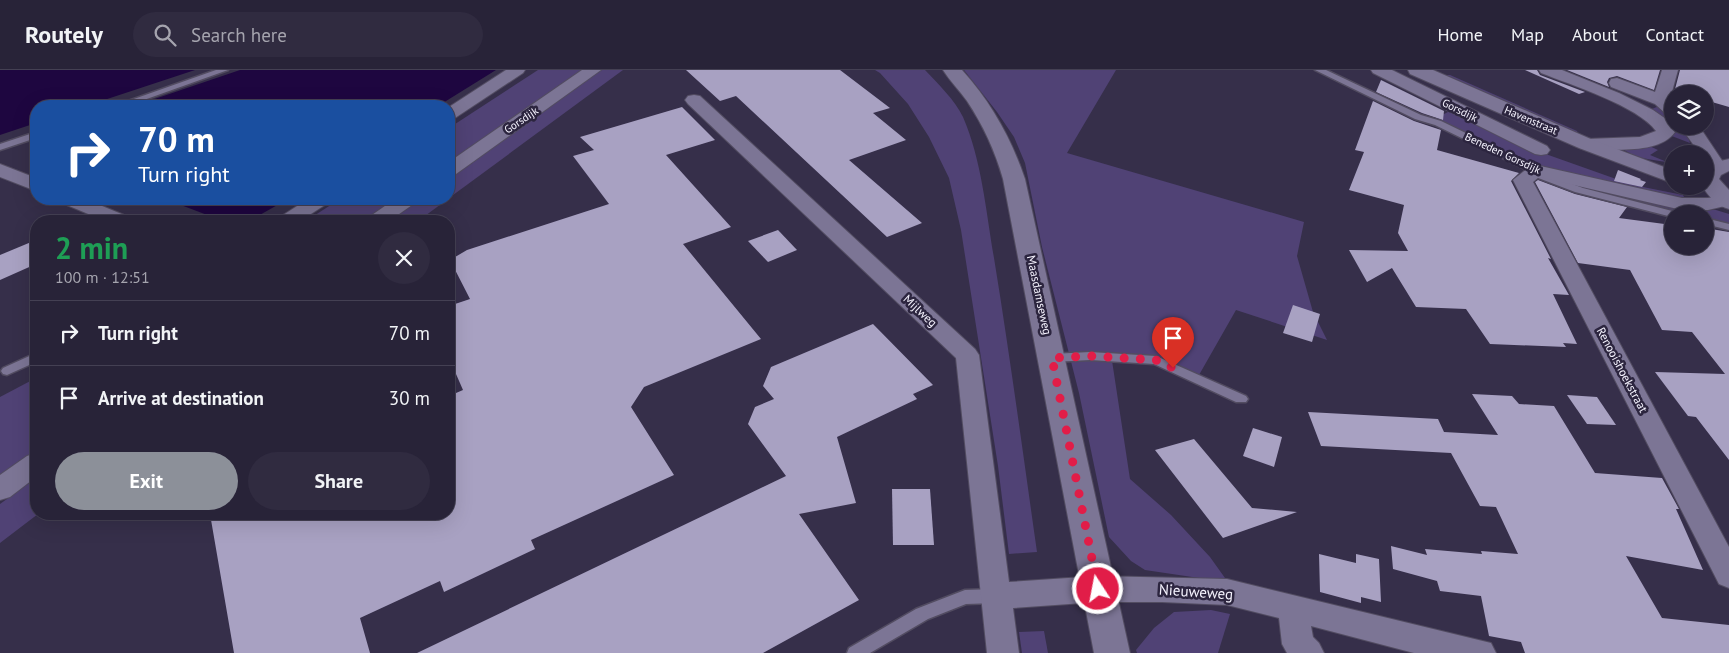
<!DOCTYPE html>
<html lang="en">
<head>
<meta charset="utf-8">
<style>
  :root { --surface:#282338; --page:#302b40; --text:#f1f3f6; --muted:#a5a4ae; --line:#444053; --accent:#8c9099 }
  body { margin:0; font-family:"PT Sans",sans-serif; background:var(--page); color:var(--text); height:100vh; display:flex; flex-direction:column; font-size:19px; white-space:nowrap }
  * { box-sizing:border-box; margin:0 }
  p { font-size:16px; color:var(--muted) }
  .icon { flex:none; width:28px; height:28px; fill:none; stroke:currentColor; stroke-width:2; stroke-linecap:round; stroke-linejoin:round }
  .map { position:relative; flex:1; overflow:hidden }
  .drawer { position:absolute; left:30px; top:145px; width:425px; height:305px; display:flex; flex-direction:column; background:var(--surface); border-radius:20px; box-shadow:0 5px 20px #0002,0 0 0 1px var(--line) }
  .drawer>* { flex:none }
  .top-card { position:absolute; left:30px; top:30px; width:425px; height:105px; border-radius:20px; box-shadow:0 5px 20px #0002,0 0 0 1px var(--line); background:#1a4fa0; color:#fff; overflow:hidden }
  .controls { position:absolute; left:1664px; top:15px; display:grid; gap:10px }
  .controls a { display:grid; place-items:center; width:50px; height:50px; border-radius:50%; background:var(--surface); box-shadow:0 5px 20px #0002,0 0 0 1px var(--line); font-size:25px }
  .pin { position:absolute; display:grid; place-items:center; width:42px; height:42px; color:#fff; margin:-51px -21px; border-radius:50% 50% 50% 0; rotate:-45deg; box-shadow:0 0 5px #0007 }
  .pin .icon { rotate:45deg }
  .me { position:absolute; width:55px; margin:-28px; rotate:349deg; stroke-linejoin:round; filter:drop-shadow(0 0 4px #0008) }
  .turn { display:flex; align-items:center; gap:18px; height:105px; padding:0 25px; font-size:22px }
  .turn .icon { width:65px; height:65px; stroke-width:2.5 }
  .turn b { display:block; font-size:35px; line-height:42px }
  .round { display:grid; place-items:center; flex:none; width:52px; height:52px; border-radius:26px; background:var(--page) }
  .summary { display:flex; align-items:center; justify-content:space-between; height:85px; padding:0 25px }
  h1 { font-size:30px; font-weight:600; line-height:38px; color:#1e9e55 }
  .cta { display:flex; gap:10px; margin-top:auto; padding:10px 25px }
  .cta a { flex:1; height:58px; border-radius:30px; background:var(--accent); color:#fff; font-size:20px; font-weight:600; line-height:58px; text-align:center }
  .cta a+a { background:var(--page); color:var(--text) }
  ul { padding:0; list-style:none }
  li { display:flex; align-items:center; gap:15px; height:65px; padding:0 25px; border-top:1px solid var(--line) }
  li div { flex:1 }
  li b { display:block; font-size:19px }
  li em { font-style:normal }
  header { display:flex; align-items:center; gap:30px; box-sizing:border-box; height:70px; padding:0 25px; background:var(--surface); border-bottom:1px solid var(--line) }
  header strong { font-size:24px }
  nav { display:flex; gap:28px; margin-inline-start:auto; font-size:18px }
  .search { width:350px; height:45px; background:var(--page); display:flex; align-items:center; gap:12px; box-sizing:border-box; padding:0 18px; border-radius:28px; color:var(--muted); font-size:19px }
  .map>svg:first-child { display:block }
  .green { fill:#504275 }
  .water { fill:#1e0640 }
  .building { fill:#a8a1c2 }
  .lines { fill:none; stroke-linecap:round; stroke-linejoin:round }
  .lane-casing { stroke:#524c61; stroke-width:3 }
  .street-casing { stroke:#524c61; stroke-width:2 }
  .secondary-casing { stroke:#524c61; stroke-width:2 }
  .lane { fill:#7c7595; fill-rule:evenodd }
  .street { fill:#7c7595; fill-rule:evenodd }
  .secondary { fill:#7c7595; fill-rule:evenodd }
  .route { stroke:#e11d48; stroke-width:9; stroke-dasharray:0 16.2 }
  .labels { text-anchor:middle; stroke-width:5; stroke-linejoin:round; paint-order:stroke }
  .far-street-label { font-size:11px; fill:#f5f3fe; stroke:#2c253f }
  .street-label { font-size:12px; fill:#f5f3fe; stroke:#2c253f }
  .near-street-label { font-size:15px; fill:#f5f3fe; stroke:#2c253f }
</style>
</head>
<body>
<header>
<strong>Routely</strong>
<div class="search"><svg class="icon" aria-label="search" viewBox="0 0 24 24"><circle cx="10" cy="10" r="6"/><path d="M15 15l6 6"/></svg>Search here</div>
<nav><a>Home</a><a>Map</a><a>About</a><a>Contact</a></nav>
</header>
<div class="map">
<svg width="1729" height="583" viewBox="0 0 1729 583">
  <rect width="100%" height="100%" fill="#362f4a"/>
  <g class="green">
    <path d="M538,0H586L449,97V58Z"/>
    <path d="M599,0H623L449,128V109Z"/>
    <path d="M875,0H925C938,14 955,30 963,47C982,91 986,142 994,188C1010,286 1023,384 1037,482L1009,484L998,396L961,160L949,108L929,67L908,34L880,3Z"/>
    <path d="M964,0H1116L1067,83L1304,152L1297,186L1313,242L1327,270L1236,240L1199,305L1111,284L1130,409L1171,445L1210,487L1225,508L1226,512L1145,500L1131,491L1109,467L1079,323L1042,177L1025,93L1014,67L997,42Z"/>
    <path d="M1446,5H1450L1577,61L1578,63Z"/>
    <path d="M1662,35L1672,45V56H1683L1687,62L1690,73L1669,65L1649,40Z"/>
    <path d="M1450,41L1540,82L1633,115L1683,125L1685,129L1537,96L1436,48Z"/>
    <path d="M1645,74L1658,80L1650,85L1667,92C1652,90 1632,88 1621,77Z"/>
    <path d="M1580,116L1697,139L1716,140L1729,144V154L1705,149V144H1681L1632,132Z"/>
    <path d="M340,129H403L371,151H306Z"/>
    <path d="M421,129H448L418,151H390Z"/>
    <path d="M36,308V392L0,418V327Z"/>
    <path d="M36,408V444H38L0,473V434Z"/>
    <path d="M1211,540L1230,544L1218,583H1137L1136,580L1154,558L1174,542Z"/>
    <path d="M1044,561L1048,583H1022L1019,562Z"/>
  </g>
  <g class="water">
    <path d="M0,0H195L86,36H36V53L0,65Z"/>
    <path d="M240,0H496L438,36H134Z"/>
    <path d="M165,129H288L249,151H223Z"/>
  </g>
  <g class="building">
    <path d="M686,0H840L890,38L873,43L906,70L849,90L922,153L887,167L736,26L720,31Z"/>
    <path d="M1525,0H1537L1540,5L1585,22L1579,24Z"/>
    <path d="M1567,0H1660L1654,20L1617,6L1609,8L1607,12L1609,17Z"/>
    <path d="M1680,0H1729V37L1705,30V24H1690L1678,20L1674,23Z"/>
    <path d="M1381,10L1444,41L1443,50L1422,43L1376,22Z"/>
    <path d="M1373,31L1414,51L1441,60L1437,80L1519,103L1511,111L1551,189L1548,188L1569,225L1553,224L1577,274L1563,273L1566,277L1490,274L1466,239L1416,237L1392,198L1367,212L1349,180L1408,181L1398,163L1404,135L1349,120L1364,82L1355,80Z"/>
    <path d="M682,37L715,70L666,85L731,157L683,174L761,269L644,317L631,337L674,405L531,470L535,479L444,522L440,511L360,548L370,583H234L210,444H449V326L463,320L449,288V236L470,229L450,190L467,180L609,134L573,86L594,80L580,67Z"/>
    <path d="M1618,100L1641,109L1640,110L1646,112L1642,117L1614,111Z"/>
    <path d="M1538,110L1575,124L1627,137L1619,148L1672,155V176H1705V158L1729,162V390L1696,347L1688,346L1655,302L1725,304L1692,262L1662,260L1630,200L1578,193L1535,112Z"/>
    <path d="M778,160L797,180L768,192L748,171Z"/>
    <path d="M36,170V194L0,210V185Z"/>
    <path d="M1293,235L1320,244L1312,272L1283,263Z"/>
    <path d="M873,254L933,315L913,324L917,329L837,367L856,433L799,444L859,530L763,583H417L786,406L748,354L755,337L774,329L763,316L771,297Z"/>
    <path d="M1472,324L1512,326L1519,334L1554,336L1595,403L1662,408L1679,439H1676L1703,500L1626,486L1662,548L1729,555V583H1525L1521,572L1489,566L1481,526L1440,521L1437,511L1393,499L1391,476L1427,485L1425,479L1482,484L1481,481L1518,484L1496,437L1480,436L1451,383L1321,376L1308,342L1438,349L1444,362L1498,365Z"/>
    <path d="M1567,325L1597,327L1616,355L1587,354Z"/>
    <path d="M1253,358L1282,367L1274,397L1243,386Z"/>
    <path d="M1194,369L1252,438L1297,442L1223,468L1155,380Z"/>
    <path d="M892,419H930L934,475H893Z"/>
    <path d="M1319,484L1356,493V484L1379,489L1381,532L1361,527V533L1320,522Z"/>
  </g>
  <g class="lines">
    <defs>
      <g id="lane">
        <path d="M216,0H228L127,36H114Z"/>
        <path d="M1315,0H1326L1421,45L1441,51L1540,99V102L1583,118L1676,142L1677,144H1672V147L1575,122L1533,106V103L1435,55L1415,49Z"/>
        <path d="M36,62V68L0,80V74Z"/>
        <path d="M1705,148L1729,154V160L1705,154Z"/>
        <path d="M1090,282L1156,286L1246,326L1248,329L1246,332H1236L1154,294L1090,290L1052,292L1046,288L1052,284Z"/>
        <path d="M36,283V292L7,305L3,304L1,301L3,298Z"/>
        <path d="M996,519L1002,521L1004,526L1002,531L996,533L966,534L928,549L870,583H847L849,578L916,539L965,520Z"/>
      </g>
      <g id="street">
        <path d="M506,0H525L523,3L455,48L449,49V37Z"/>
        <path d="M582,0H601L456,104L449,106V92Z"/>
        <path d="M1371,0H1392L1547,76L1550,80L1547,84L1541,85L1535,84L1373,3Z"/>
        <path d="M1539,0H1562L1619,23L1653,40L1666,49L1675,62C1659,85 1611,79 1586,79L1580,78L1577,74L1580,70L1586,69L1640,67L1656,61C1638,36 1571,15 1541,3Z"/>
        <path d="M1662,0H1678L1670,29L1672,31V45L1666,44L1655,34L1611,17L1609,13L1611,9L1617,8L1655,22Z"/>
        <path d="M694,25L700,26L975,279L979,285L1009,512L1098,506L1227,509L1491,573L1496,583H1414L1311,556L1313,567L1319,573L1324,583H1287L1282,574L1279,548L1227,535L1162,532H1098L1013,538L1019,583H987L956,288L688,34L685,30L688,26Z"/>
        <path d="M1680,56H1699L1727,98L1725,102L1718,104L1711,102L1705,92V84H1700Z"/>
        <path d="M0,94L36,108V121L0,107Z"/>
        <path d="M1536,95L1682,128H1708L1729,125V135L1708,140H1682L1539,107L1533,112L1729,477V518L1719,514L1513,110L1529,97Z"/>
        <path d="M59,129H85L129,147L132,151H105L62,133Z"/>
        <path d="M308,129H331L328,133L300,151H277L280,147Z"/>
        <path d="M395,129H418L415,133L389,151H366L369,147Z"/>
        <path d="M36,383V407L10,427L0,430V405L27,386Z"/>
      </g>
      <g id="secondary">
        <path d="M943,0H962C991,32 1011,68 1025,109L1130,583H1094L1003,109C995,81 983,55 967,31C959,20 950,11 943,0Z"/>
        <path d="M1408,0H1433L1593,70L1672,100V113L1579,78L1410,4Z"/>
        <path d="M1729,89V101L1721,105L1719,109L1729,120V139C1717,136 1709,127 1702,116H1705V97L1712,93Z"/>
      </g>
    </defs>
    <use href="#lane" class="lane-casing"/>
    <use href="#street" class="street-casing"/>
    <use href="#secondary" class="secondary-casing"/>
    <use href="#lane" class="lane"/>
    <use href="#street" class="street"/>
    <use href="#secondary" class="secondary"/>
  </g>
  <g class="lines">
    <path class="route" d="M1098,519L1052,288L1090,286L1156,290L1173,298"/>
  </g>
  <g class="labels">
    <g class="far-street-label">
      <text transform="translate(1460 40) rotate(26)" y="4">Gorsdijk</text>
      <text transform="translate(521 50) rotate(-34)" y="4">Gorsdijk</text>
      <text transform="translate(1531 50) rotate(23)" y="4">Havenstraat</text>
      <text transform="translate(1503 83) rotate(25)" y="4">Beneden Gorsdijk</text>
    </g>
    <g class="street-label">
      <text transform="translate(1039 225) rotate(78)" y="4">Maasdamseweg</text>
      <text transform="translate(920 241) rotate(43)" y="4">Mijlweg</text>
      <text transform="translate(1622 300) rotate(62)" y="4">Renooishoekstraat</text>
    </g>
    <g class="near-street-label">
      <text transform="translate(1196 522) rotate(4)" y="5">Nieuweweg</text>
    </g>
  </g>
</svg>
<div class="controls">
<a><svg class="icon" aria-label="layers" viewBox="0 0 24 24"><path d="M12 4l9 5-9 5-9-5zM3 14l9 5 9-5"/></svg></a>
<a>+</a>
<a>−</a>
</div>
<div class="pin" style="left:1173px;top:298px;background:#d93025"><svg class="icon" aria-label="arrive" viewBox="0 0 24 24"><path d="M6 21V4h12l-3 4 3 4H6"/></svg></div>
<svg class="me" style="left:1098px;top:519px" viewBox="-20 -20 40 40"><circle r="17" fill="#e11d48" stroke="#fff" stroke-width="3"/><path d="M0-11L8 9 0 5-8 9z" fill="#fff"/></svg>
<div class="top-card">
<div class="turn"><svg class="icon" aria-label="right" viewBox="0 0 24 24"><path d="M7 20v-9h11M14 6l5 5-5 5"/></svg><div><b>70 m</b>Turn right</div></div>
</div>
<section class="drawer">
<div class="summary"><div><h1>2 min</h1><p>100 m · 12:51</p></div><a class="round"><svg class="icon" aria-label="close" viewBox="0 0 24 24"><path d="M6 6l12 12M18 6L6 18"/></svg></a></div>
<ul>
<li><svg class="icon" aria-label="right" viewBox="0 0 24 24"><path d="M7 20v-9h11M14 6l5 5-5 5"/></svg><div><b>Turn right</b></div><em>70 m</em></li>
<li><svg class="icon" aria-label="arrive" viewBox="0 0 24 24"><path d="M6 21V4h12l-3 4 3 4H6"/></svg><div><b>Arrive at destination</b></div><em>30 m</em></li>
</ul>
<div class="cta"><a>Exit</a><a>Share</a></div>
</section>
</div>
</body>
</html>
